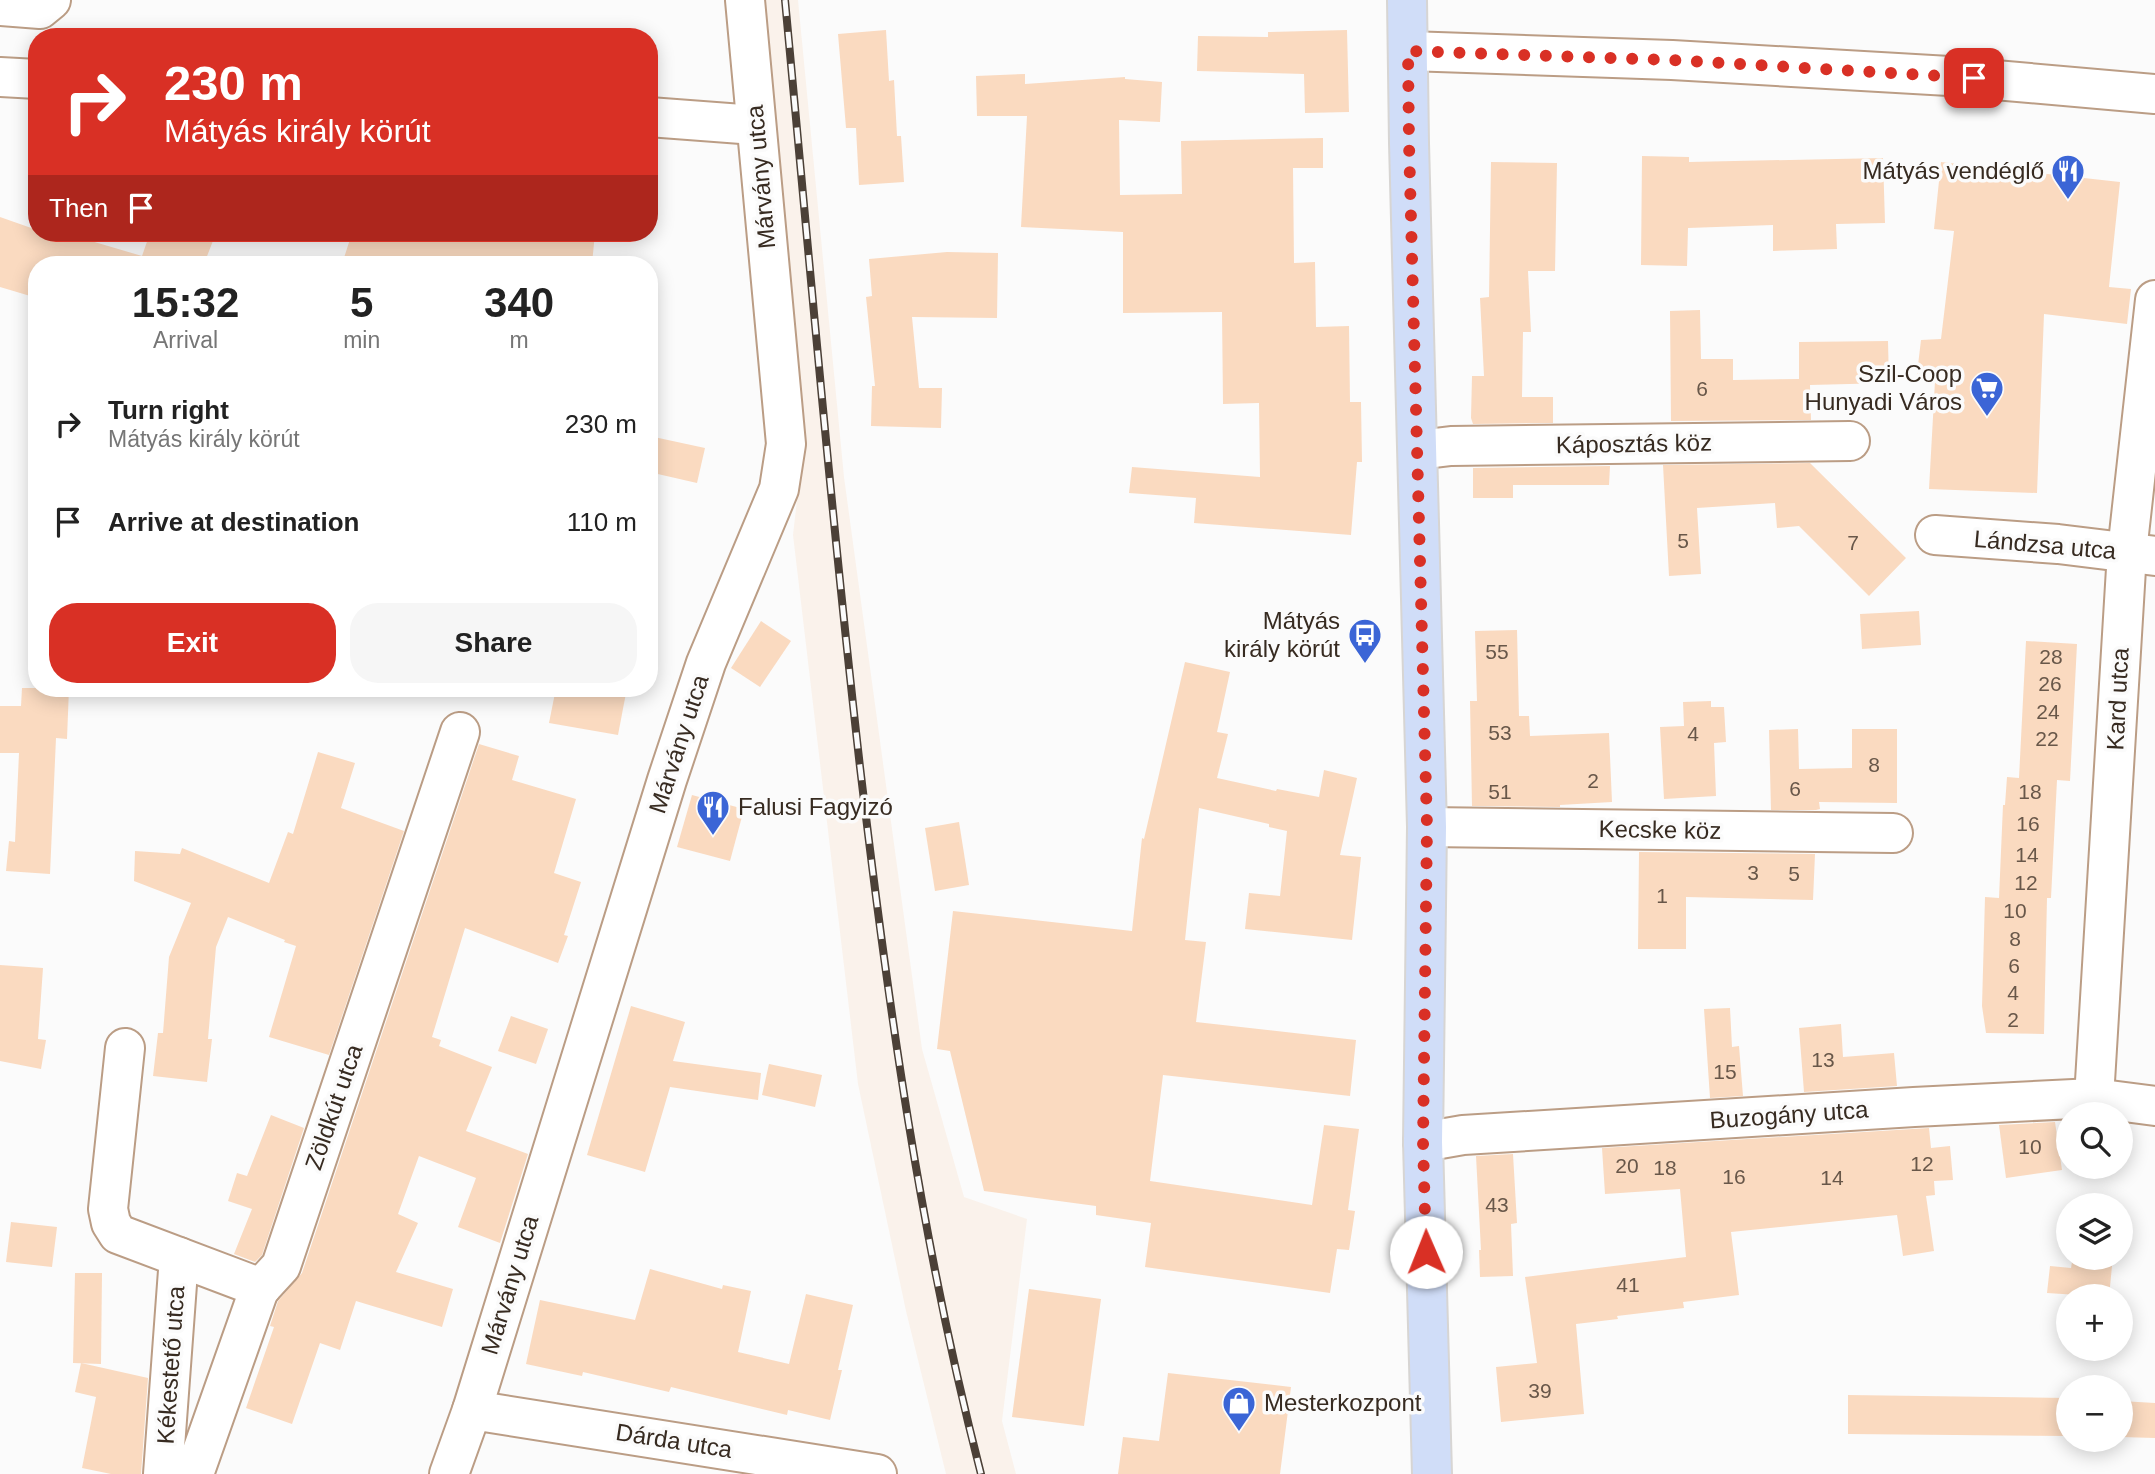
<!DOCTYPE html>
<html lang="en">
<head>
<meta charset="utf-8">
<style>
  :root { --surface:#fff; --page:#f6f6f6; --text:#222; --muted:#767676; --accent:#d93025 }
  body { margin:0; font-family:Helvetica,sans-serif; background:var(--page); color:var(--text); height:100vh; display:flex; flex-direction:column; font-size:26px; white-space:nowrap }
  * { box-sizing:border-box; margin:0 }
  p { font-size:23px; color:var(--muted) }
  .icon { flex:none; width:38px; height:38px; fill:none; stroke:currentColor; stroke-width:2; stroke-linecap:round; stroke-linejoin:round }
  .map { position:relative; flex:1; overflow:hidden }
  .sheet { position:absolute; left:28px; top:256px; width:630px; height:441px; display:flex; flex-direction:column; background:var(--surface); border-radius:28px; box-shadow:0 4px 18px #0003 }
  .sheet>* { flex:none }
  .guide { position:absolute; left:28px; top:28px; width:630px; height:214px; border-radius:28px; box-shadow:0 4px 18px #0003; background:#d93025; color:#fff; overflow:hidden }
  .controls { position:absolute; left:2056px; top:1102px; display:grid; gap:14px }
  .controls a { display:grid; place-items:center; width:77px; height:77px; border-radius:50%; background:var(--surface); box-shadow:0 4px 18px #0003; font-size:35px }
  .pin { position:absolute; display:grid; place-items:center; width:60px; height:60px; color:#fff; margin:-30px; border-radius:14px; box-shadow:0 4px 10px #0006 }
  .me { position:absolute; width:77px; margin:-38px; rotate:359deg; stroke-linejoin:round; filter:drop-shadow(0 0 5px #0008) }
  .turn { display:flex; align-items:center; gap:24px; height:147px; padding:0 21px; font-size:32px }
  .turn .icon { width:91px; height:91px; stroke-width:2.5 }
  .turn b { display:block; font-size:49px; line-height:60px }
  .then { display:flex; align-items:center; height:66px; padding:0 21px; background:#0003; gap:14px; font-size:26px }
  .eta { display:flex; justify-content:space-evenly; align-items:center; height:119px; text-align:center }
  .eta b { font-size:42px; font-weight:800; line-height:49px }
  .action { display:flex; gap:14px; margin-top:auto; padding:14px 21px }
  .action a { flex:1; height:80px; border-radius:28px; background:var(--accent); color:#fff; font-size:28px; font-weight:800; line-height:80px; text-align:center }
  .action a+a { background:var(--page); color:var(--text) }
  ul { padding:0; list-style:none }
  li { display:flex; align-items:center; gap:21px; height:98px; padding:0 21px }
  li div { flex:1 }
  li b { display:block; font-size:26px }
  li em { font-style:normal }
  .map>svg:first-child { display:block }
  .built { fill:#faf2eb }
  .building { fill:#fadac0 }
  .lines { fill:none; stroke-linecap:round; stroke-linejoin:round }
  .street-casing { stroke:#bb9d85; stroke-width:42 }
  .secondary-casing { stroke:#bb9d85; stroke-width:42 }
  .primary-casing { stroke:#d7d5d3; stroke-width:42 }
  .street { stroke:#fff; stroke-width:38 }
  .secondary { stroke:#fff; stroke-width:38 }
  .primary { stroke:#d0ddf8; stroke-width:38 }
  .rail-casing { stroke:#4b4037; stroke-width:8 }
  .rail { stroke:#fbfbfb; stroke-width:5; stroke-dasharray:16; stroke-linecap:butt }
  .route { stroke:#d93025; stroke-width:12; stroke-dasharray:0 21.6 }
  .labels { text-anchor:middle; stroke-width:7; stroke-linejoin:round; paint-order:stroke }
  .number-label { font-size:21px; fill:#685749 }
  .poi-label { font-size:24px; fill:#372b21; stroke:#fbfbfb; text-anchor:end }
  .street-label { font-size:24px; fill:#372b21; stroke:#fbfbfb }
</style>
</head>
<body>
<div class="map">
<svg width="2155" height="1474" viewBox="0 0 2155 1474">
  <rect width="100%" height="100%" fill="#fbfbfb"/>
  <path class="built" d="M765,0H798L844,477L922,1049L964,1197L1027,1219L1002,1421L1016,1474H946L906,1311L858,1084L793,535L804,439Z"/>
  <g class="building">
    <path d="M886,30L889,81L894,80L897,136H901L904,182L859,185L856,128H846L838,34Z"/>
    <path d="M1347,30L1349,112L1305,113L1304,74L1197,71L1198,36L1268,37V32Z"/>
    <path d="M1025,74V84L1125,77V79L1162,82L1160,122L1119,120L1120,195L1182,194L1181,141L1323,138V168H1293L1294,263L1315,262L1316,327L1349,326L1350,402H1361L1362,462H1357L1351,535L1194,523L1196,498L1129,493L1132,467L1260,477L1259,403L1223,404L1222,312L1123,313V232L1021,227L1027,116H977L976,76Z"/>
    <path d="M1642,156L1689,157V162L1883,158L1885,223L1836,224L1837,249L1773,251V225L1688,228L1687,266L1641,265Z"/>
    <path d="M1491,162L1557,163L1555,271H1528L1531,332H1523L1522,397H1553V423L1473,424L1471,418L1472,376H1484L1480,298L1489,297Z"/>
    <path d="M1941,162L2120,182L2109,287L2131,289L2127,324L2044,314L2037,493L1929,489L1935,381L1916,382L1921,340L1941,339L1954,231L1934,229Z"/>
    <path d="M0,217L37,230V233H64L142,256L150,233H216L204,264H37V298L0,287Z"/>
    <path d="M352,233H401L409,235V233H595L592,264H503L476,260H479L478,264H342Z"/>
    <path d="M947,252L998,253L997,318L912,317L919,388H942L941,428L871,426L872,386H875L866,297L872,296L869,259Z"/>
    <path d="M1700,310L1701,359H1733V380L1799,379V342L1888,341L1889,383L1810,385L1811,420L1671,421L1670,311Z"/>
    <path d="M654,437L705,448L697,483L649,472V458Z"/>
    <path d="M1810,463L1906,558L1869,596L1799,526L1777,528L1775,503L1697,508L1701,574L1669,576L1663,465Z"/>
    <path d="M1610,466L1609,485H1513V498H1473V468Z"/>
    <path d="M1919,611L1921,645L1862,649L1860,614Z"/>
    <path d="M761,621L791,641L760,687L731,668Z"/>
    <path d="M1517,630L1519,716H1529L1530,736L1609,733L1612,802L1560,805V807L1472,806L1470,701H1477L1475,631Z"/>
    <path d="M2026,641L2077,644L2070,781L2057,780L2051,898H2047L2044,1034L1986,1033L1982,1006L1985,897L1999,898L2003,805H2005L2007,777L2019,778Z"/>
    <path d="M1185,662L1230,672L1217,732L1228,734L1217,778L1276,791L1277,789L1319,797L1324,770L1357,778L1340,855L1361,857L1352,940L1245,929L1249,893L1280,896L1287,831L1269,827V824L1199,808L1185,940L1206,942L1196,1022L1356,1040L1350,1096L1163,1075L1150,1181L1312,1205L1324,1125L1359,1129L1348,1210L1355,1211L1349,1250L1337,1249L1330,1293L1145,1267L1151,1223L1096,1215V1206L984,1191L950,1051L937,1049L953,911L1132,931L1142,838L1144,839Z"/>
    <path d="M22,688H69L67,739L56,738L50,874L6,871L9,841L15,842L19,753H0V706H21Z"/>
    <path d="M556,688H597L626,693L618,735L549,723Z"/>
    <path d="M1711,701V707H1724L1726,742L1714,743L1716,796L1664,799L1660,727L1684,726L1683,702Z"/>
    <path d="M1798,729L1799,769L1852,768V729H1897V803L1819,802L1820,809L1816,810H1771L1769,730Z"/>
    <path d="M479,744L519,756L512,780L576,799L554,873L581,882L564,935L568,936L558,963L465,928L432,1037L441,1040L439,1046L492,1067L466,1131L528,1154L500,1243L458,1227L476,1178L419,1156L398,1214L418,1223L396,1272L453,1289L442,1327L356,1301L340,1350L320,1343L292,1424L246,1408L274,1327L270,1326L278,1301L302,1273Z"/>
    <path d="M318,752L355,763L341,808L404,831L329,1055L269,1037L296,946L284,942L285,940L228,917L216,947L208,1039H212L207,1082L153,1076L158,1033H163L169,957L191,903L134,881L135,851L180,854L182,848L269,883L288,832L293,834Z"/>
    <path d="M692,795L744,809L730,861L677,847Z"/>
    <path d="M959,822L969,885L935,891L925,828Z"/>
    <path d="M1639,852L1815,854L1813,900L1686,897V949H1638Z"/>
    <path d="M0,965L43,968L38,1039L46,1040L41,1069L0,1061Z"/>
    <path d="M631,1006L685,1022L673,1061L761,1073L758,1100L670,1087L645,1172L587,1155Z"/>
    <path d="M1730,1008L1732,1047L1739,1046L1743,1096L1710,1098L1704,1009Z"/>
    <path d="M511,1016L548,1029L536,1064L498,1051Z"/>
    <path d="M1841,1024L1843,1057L1894,1053L1897,1086L1804,1092L1799,1028Z"/>
    <path d="M769,1064L822,1075L815,1107L762,1095Z"/>
    <path d="M271,1115L304,1128L262,1255L255,1262L234,1254L252,1209L228,1201L237,1173L247,1176Z"/>
    <path d="M2055,1122L2062,1170L2006,1178L1999,1125Z"/>
    <path d="M1929,1128L1931,1148L1950,1146L1953,1180L1934,1181L1935,1195L1926,1196L1934,1251L1903,1256L1897,1215L1731,1232L1739,1295L1683,1302L1684,1308L1617,1316L1618,1319L1576,1324L1584,1414L1501,1422L1496,1367L1537,1363L1525,1277L1686,1257L1680,1189L1605,1194L1602,1148Z"/>
    <path d="M1513,1154L1517,1223L1511,1224L1513,1276L1480,1277L1479,1250H1481L1476,1156Z"/>
    <path d="M11,1222L57,1227L52,1267L6,1262Z"/>
    <path d="M2072,1262L2112,1266L2109,1297L2047,1293L2050,1266L2071,1268Z"/>
    <path d="M650,1269L722,1289L723,1285L751,1291L738,1352L789,1364L806,1294L853,1305L838,1370H842L830,1420L788,1410L787,1415L671,1387L669,1392L583,1372L582,1376L526,1364L540,1300L635,1320Z"/>
    <path d="M75,1273H102L101,1364L73,1363Z"/>
    <path d="M1029,1289L1101,1299L1084,1426L1012,1417Z"/>
    <path d="M81,1363L148,1378L141,1474H111L82,1468L96,1397L75,1392Z"/>
    <path d="M1168,1373L1291,1387L1280,1474H1118L1123,1437L1159,1441Z"/>
    <path d="M1848,1395L2068,1398V1436L1848,1434Z"/>
    <path d="M2121,1401L2155,1403V1438L2121,1437Z"/>
  </g>
  <g class="lines">
    <defs>
      <g id="street">
        <path d="M0,6L40,9L51,0"/>
        <path d="M0,77L37,79"/>
        <path d="M649,117L755,125"/>
        <path d="M1418,450L1451,446L1850,441"/>
        <path d="M1935,535L2058,544L2155,556"/>
        <path d="M1427,827L1893,833"/>
        <path d="M125,1048L108,1209L111,1223L118,1234L261,1288"/>
        <path d="M2094,1098L2127,552L2155,300"/>
        <path d="M1423,1142L1463,1135L1914,1107L2094,1098L2155,1106"/>
        <path d="M472,1410L877,1474"/>
        <path d="M163,1474L179,1257"/>
        <path d="M194,1474L259,1290L281,1266L460,732"/>
        <path d="M449,1474L472,1410L667,780L706,663L779,489L786,444L745,0"/>
      </g>
      <path id="secondary" d="M1408,51L1672,60L1949,76L2155,94"/>
      <path id="primary" d="M1407,0L1409,143L1427,827L1423,1142L1432,1474"/>
    </defs>
    <use href="#street" class="street-casing"/>
    <use href="#secondary" class="secondary-casing"/>
    <use href="#primary" class="primary-casing"/>
    <use href="#street" class="street"/>
    <use href="#secondary" class="secondary"/>
    <use href="#primary" class="primary"/>
    <defs>
      <path id="rail" d="M785,0C809,256 831,512 860,767C888,1004 921,1242 981,1474"/>
    </defs>
    <use href="#rail" class="rail-casing"/>
    <use href="#rail" class="rail"/>
  </g>
  <g class="lines">
    <path class="route" d="M1426,1252L1423,1142L1427,827L1409,143L1408,51L1672,60L1974,78"/>
  </g>
  <defs>
    <symbol id="restaurant-pin" viewBox="-11 -11 22 30"><path d="M0 17L-7.5 6A9.5 9.5 0 1 1 7.5 6Z" fill="#3b65d6" stroke="#fbfbfb"/><path d="M-5-6h1v4h1v-4h1v4h1v-4h1v5L-1.5 .5V6h-2V.5L-5-1ZM5-6V6H3V1.5H1.5Q1.5-4 5-6Z" fill="#fff"/></symbol>
    <symbol id="supermarket-pin" viewBox="-11 -11 22 30"><path d="M0 17L-7.5 6A9.5 9.5 0 1 1 7.5 6Z" fill="#3b65d6" stroke="#fbfbfb"/><path d="M-6-5.5h2.5l.6 2H6L4.5 2H-2.5L-4.4-4H-6ZM-1.5 3.2a1.3 1.3 0 1 0 .1 0ZM3 3.2a1.3 1.3 0 1 0 .1 0Z" fill="#fff"/></symbol>
    <symbol id="bus-pin" viewBox="-11 -11 22 30"><path d="M0 17L-7.5 6A9.5 9.5 0 1 1 7.5 6Z" fill="#3b65d6" stroke="#fbfbfb"/><path d="M-5-6H5V4H4V6H2V4H-2V6H-4V4H-5ZM-3.5-4V0h7V-4ZM-3.5 1.2v1.5H-2V1.2ZM2 1.2v1.5H3.5V1.2Z" fill="#fff"/></symbol>
    <symbol id="shop-pin" viewBox="-11 -11 22 30"><path d="M0 17L-7.5 6A9.5 9.5 0 1 1 7.5 6Z" fill="#3b65d6" stroke="#fbfbfb"/><path d="M-5-2.5h2.3a2.7 3.5 0 0 1 5.4 0H5L5.5 6h-11ZM-1.5-2.5h3a1.5 2.3 0 0 0-3 0Z" fill="#fff"/></symbol>
  </defs>
  <g fill-rule="evenodd">
    <use href="#restaurant-pin" x="2049" y="152" width="38" height="52"/>
    <use href="#supermarket-pin" x="1968" y="369" width="38" height="52"/>
    <use href="#bus-pin" x="1346" y="616" width="38" height="52"/>
    <use href="#restaurant-pin" x="694" y="788" width="38" height="52"/>
    <use href="#shop-pin" x="1220" y="1384" width="38" height="52"/>
  </g>
  <g class="labels">
    <g class="number-label">
      <text x="1702" y="396">6</text>
      <text x="1683" y="548">5</text>
      <text x="1853" y="550">7</text>
      <text x="1497" y="659">55</text>
      <text x="2051" y="664">28</text>
      <text x="2050" y="691">26</text>
      <text x="2048" y="719">24</text>
      <text x="1500" y="740">53</text>
      <text x="1693" y="741">4</text>
      <text x="2047" y="746">22</text>
      <text x="1874" y="772">8</text>
      <text x="1593" y="788">2</text>
      <text x="1795" y="796">6</text>
      <text x="1500" y="799">51</text>
      <text x="2030" y="799">18</text>
      <text x="2028" y="831">16</text>
      <text x="2027" y="862">14</text>
      <text x="1753" y="880">3</text>
      <text x="1794" y="881">5</text>
      <text x="2026" y="890">12</text>
      <text x="1662" y="903">1</text>
      <text x="2015" y="918">10</text>
      <text x="2015" y="946">8</text>
      <text x="2014" y="973">6</text>
      <text x="2013" y="1000">4</text>
      <text x="2013" y="1027">2</text>
      <text x="1823" y="1067">13</text>
      <text x="1725" y="1079">15</text>
      <text x="2030" y="1154">10</text>
      <text x="1922" y="1171">12</text>
      <text x="1627" y="1173">20</text>
      <text x="1665" y="1175">18</text>
      <text x="1734" y="1184">16</text>
      <text x="1832" y="1185">14</text>
      <text x="1497" y="1212">43</text>
      <text x="1628" y="1292">41</text>
      <text x="1540" y="1398">39</text>
    </g>
    <g class="poi-label">
      <text x="2044" y="179">Mátyás vendéglő</text>
      <text x="1962" y="382">Szil-Coop<tspan x="1962" dy="28">Hunyadi Város</tspan></text>
      <text x="1340" y="629">Mátyás<tspan x="1340" dy="28">király körút</tspan></text>
      <text x="738" y="815" text-anchor="start">Falusi Fagyizó</text>
      <text x="1264" y="1411" text-anchor="start">Mesterkozpont</text>
    </g>
    <g class="street-label">
      <text transform="translate(761 177) rotate(-95)" y="8">Márvány utca</text>
      <text transform="translate(1634 444) rotate(-1)" y="8">Káposztás köz</text>
      <text transform="translate(2045 545) rotate(5)" y="8">Lándzsa utca</text>
      <text transform="translate(2118 699) rotate(-87)" y="8">Kard utca</text>
      <text transform="translate(679 744) rotate(-72)" y="8">Márvány utca</text>
      <text transform="translate(1660 830) rotate(1)" y="8">Kecske köz</text>
      <text transform="translate(334 1107) rotate(-71)" y="8">Zöldkút utca</text>
      <text transform="translate(1789 1115) rotate(-4)" y="8">Buzogány utca</text>
      <text transform="translate(510 1285) rotate(-73)" y="8">Márvány utca</text>
      <text transform="translate(171 1365) rotate(-86)" y="8">Kékestető utca</text>
      <text transform="translate(674 1441) rotate(9)" y="8">Dárda utca</text>
    </g>
  </g>
</svg>
<div class="controls">
<a><svg class="icon" aria-label="search" viewBox="0 0 24 24"><circle cx="10" cy="10" r="6"/><path d="M15 15l6 6"/></svg></a>
<a><svg class="icon" aria-label="layers" viewBox="0 0 24 24"><path d="M12 4l9 5-9 5-9-5zM3 14l9 5 9-5"/></svg></a>
<a>+</a>
<a>−</a>
</div>
<div class="pin" style="left:1974px;top:78px;background:#d93025"><svg class="icon" aria-label="arrive" viewBox="0 0 24 24"><path d="M6 21V4h12l-3 4 3 4H6"/></svg></div>
<svg class="me" style="left:1426px;top:1252px" viewBox="-20 -20 40 40"><circle r="19" fill="#fff"/><path d="M0-13L10 11 0 6-10 11z" fill="#d93025"/></svg>
<div class="guide">
<div class="turn"><svg class="icon" aria-label="right" viewBox="0 0 24 24"><path d="M7 20v-9h11M14 6l5 5-5 5"/></svg><div><b>230 m</b>Mátyás király körút</div></div>
<div class="then">Then<svg class="icon" aria-label="arrive" viewBox="0 0 24 24"><path d="M6 21V4h12l-3 4 3 4H6"/></svg></div>
</div>
<section class="sheet">
<div class="eta">
<div><b>15:32</b><p>Arrival</p></div>
<div><b>5</b><p>min</p></div>
<div><b>340</b><p>m</p></div>
</div>
<ul>
<li><svg class="icon" aria-label="right" viewBox="0 0 24 24"><path d="M7 20v-9h11M14 6l5 5-5 5"/></svg><div><b>Turn right</b><p>Mátyás király körút</p></div><em>230 m</em></li>
<li><svg class="icon" aria-label="arrive" viewBox="0 0 24 24"><path d="M6 21V4h12l-3 4 3 4H6"/></svg><div><b>Arrive at destination</b></div><em>110 m</em></li>
</ul>
<div class="action"><a>Exit</a><a>Share</a></div>
</section>
</div>
</body>
</html>
